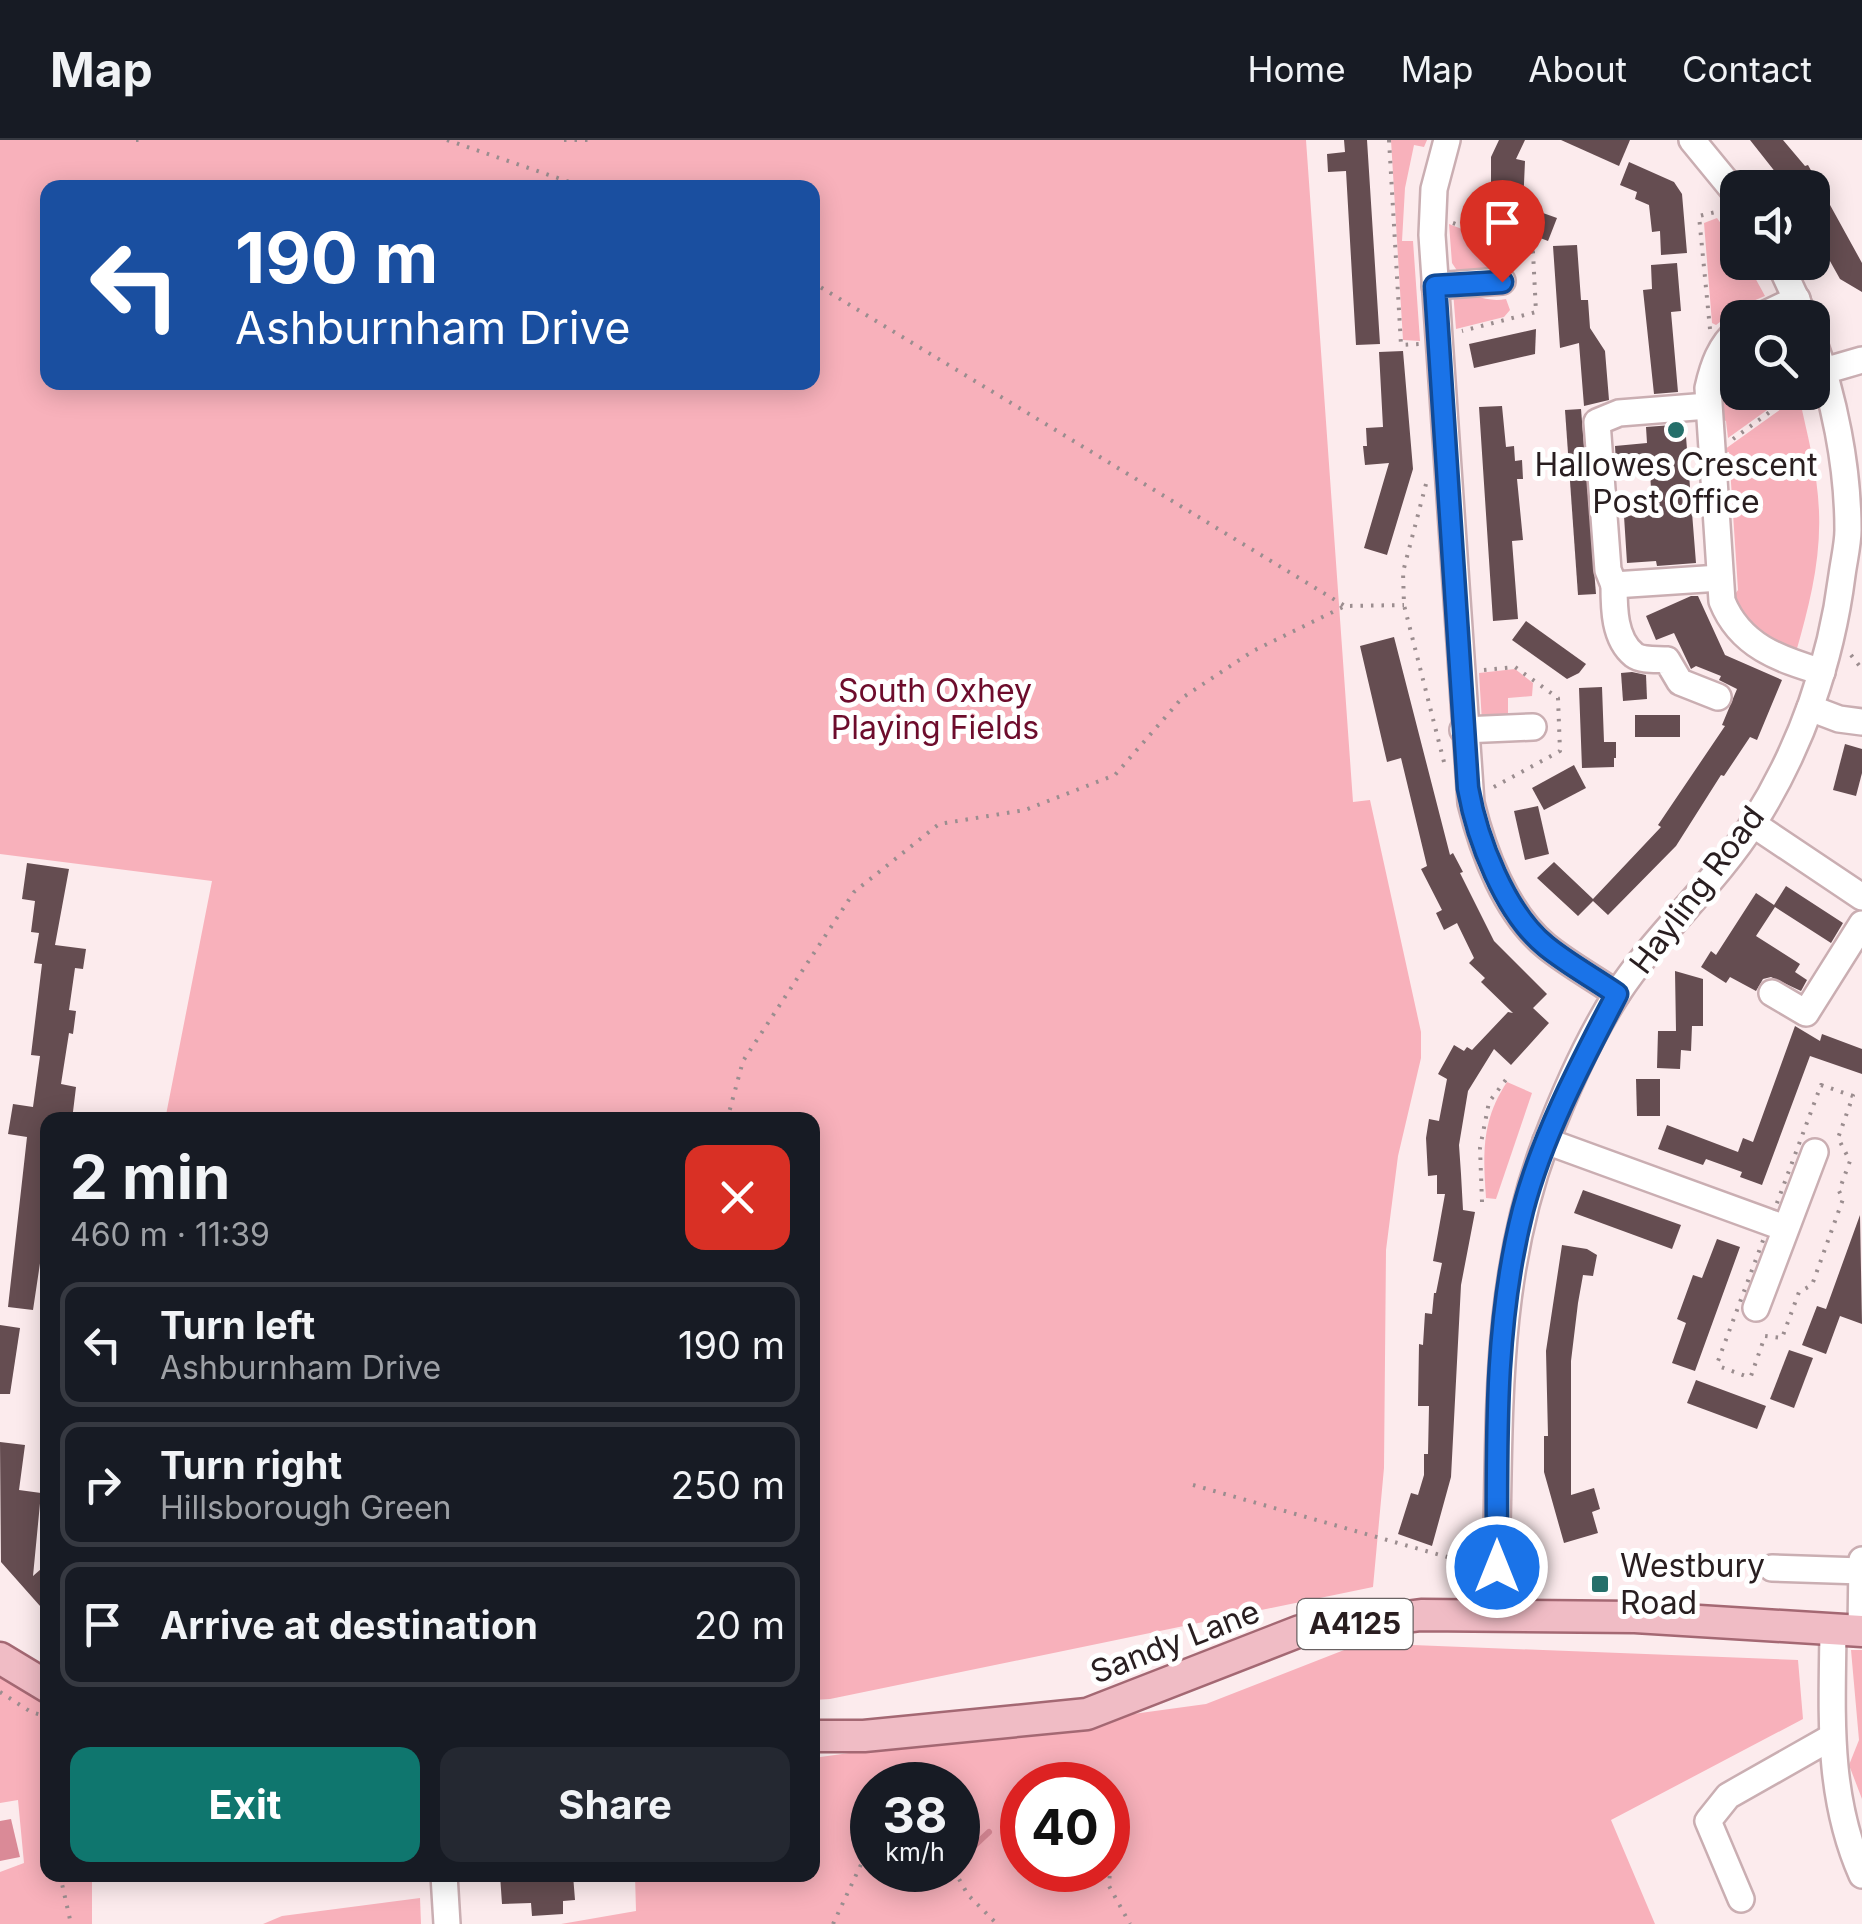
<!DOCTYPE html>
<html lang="en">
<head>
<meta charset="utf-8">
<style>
  :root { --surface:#171b24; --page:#242831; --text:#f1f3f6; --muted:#9ea1a6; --line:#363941; --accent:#0f766e }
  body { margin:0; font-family:Inter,sans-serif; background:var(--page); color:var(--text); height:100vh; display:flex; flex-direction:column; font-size:38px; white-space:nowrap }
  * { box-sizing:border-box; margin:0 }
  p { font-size:32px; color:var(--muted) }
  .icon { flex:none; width:55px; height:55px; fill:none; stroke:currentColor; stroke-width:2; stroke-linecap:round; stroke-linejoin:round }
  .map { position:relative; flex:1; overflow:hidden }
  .side { position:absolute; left:40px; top:972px; width:780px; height:770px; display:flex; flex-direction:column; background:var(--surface); border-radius:20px; box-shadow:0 5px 25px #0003 }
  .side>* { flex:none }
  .banner { position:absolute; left:40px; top:40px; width:780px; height:210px; border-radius:20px; box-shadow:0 5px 25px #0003; background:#1a4fa0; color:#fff; overflow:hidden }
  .controls { position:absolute; left:1720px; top:30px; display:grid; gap:20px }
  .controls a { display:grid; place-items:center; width:110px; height:110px; border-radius:20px; background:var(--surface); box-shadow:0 5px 25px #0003; font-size:50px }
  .speed { position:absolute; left:850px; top:1622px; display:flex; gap:20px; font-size:50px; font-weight:700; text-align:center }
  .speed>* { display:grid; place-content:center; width:130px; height:130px; border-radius:50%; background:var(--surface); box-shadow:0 5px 25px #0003; line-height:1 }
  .speed small { font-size:25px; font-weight:400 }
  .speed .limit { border:15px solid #d22; background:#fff; color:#111 }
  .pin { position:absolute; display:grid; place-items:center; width:85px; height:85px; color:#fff; margin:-102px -42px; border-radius:50% 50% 50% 0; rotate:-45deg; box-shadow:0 0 10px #0007 }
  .pin .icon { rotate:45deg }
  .me { position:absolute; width:110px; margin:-55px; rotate:0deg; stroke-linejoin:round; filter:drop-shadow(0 0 8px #0008) }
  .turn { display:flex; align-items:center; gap:35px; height:210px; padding:0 30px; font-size:45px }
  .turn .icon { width:130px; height:130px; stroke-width:2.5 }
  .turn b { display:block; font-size:70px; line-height:85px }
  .round { display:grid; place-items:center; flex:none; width:105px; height:105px; border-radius:20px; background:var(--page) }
  .overview { display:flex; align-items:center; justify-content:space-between; height:170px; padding:0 30px }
  h1 { font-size:60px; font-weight:700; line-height:75px }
  .cta { display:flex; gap:20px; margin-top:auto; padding:20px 30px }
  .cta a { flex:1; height:115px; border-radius:20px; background:var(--accent); color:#fff; font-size:40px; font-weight:700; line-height:115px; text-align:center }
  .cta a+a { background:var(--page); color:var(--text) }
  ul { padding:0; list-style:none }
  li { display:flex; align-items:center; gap:30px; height:125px; margin:0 20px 15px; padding:0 10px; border:5px solid var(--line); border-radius:20px }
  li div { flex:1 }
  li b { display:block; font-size:38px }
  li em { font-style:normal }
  header { display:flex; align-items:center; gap:60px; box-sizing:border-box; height:140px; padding:0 50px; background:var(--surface); border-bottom:2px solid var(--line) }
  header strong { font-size:48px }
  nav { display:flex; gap:55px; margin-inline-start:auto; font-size:35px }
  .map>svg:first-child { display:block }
  .green { fill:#f8b1bb; fill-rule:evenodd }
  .water { fill:#da8a97 }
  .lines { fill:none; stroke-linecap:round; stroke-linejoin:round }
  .stream { stroke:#da8a97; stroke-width:6 }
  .building { fill:#654d51 }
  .minor-casing { stroke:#caaeb2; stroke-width:30 }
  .major-casing { stroke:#a46873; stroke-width:35 }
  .path { stroke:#9b8d8f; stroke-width:4; stroke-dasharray:2.5 8; stroke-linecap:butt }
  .minor { stroke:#fff; stroke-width:25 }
  .major { stroke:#f0bcc5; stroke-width:30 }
  .route-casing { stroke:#114b97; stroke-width:25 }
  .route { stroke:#1a73e8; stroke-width:18 }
  .poi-dot { fill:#256f6a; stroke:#fff; stroke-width:4 }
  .labels { text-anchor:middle; stroke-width:10; stroke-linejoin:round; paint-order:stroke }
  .shield { fill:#fff; stroke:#696263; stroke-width:2.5 }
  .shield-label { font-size:30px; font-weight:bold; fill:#291e20 }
  .poi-label { font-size:32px; fill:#291e20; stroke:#fff }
  .park-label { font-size:32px; fill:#6d0c2c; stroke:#fff }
  .street-label { font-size:32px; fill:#291e20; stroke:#fff }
</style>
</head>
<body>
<header>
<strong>Map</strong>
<nav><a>Home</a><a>Map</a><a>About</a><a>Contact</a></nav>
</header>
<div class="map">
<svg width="1862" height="1784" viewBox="0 0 1862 1784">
  <rect width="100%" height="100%" fill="#fcebed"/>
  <g class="green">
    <path d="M0,0H1306L1353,662L1370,660L1421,892V918L1398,1016L1386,1110L1384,1328L1373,1447L830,1559L813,1560L812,980H165L212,741L0,714ZM48,48H812V242H48Z"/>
    <path d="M1391,0H1427L1424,7L1414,5L1405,48L1402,101H1413L1420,201L1403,200Z"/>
    <path d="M1717,78L1737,106L1738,122L1747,123L1765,156L1741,166L1716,185L1712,183L1704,83Z"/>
    <path d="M1449,84L1521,112L1503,130C1483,129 1478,135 1460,135L1452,123Z"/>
    <path d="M1453,151C1473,153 1486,163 1506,159L1510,170L1504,177L1456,189Z"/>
    <path d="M1737,208L1738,252L1791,253L1728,298L1726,281L1718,278C1717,254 1721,226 1737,208Z"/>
    <path d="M1799,256C1807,294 1818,333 1819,372C1821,420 1809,467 1796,512C1767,503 1746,485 1733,457L1738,450L1729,312H1721Z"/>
    <path d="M1515,529L1533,543L1532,556L1508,558V574L1502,579L1482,582L1479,533Z"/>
    <path d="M1507,942L1532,953L1496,1059L1486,1058C1483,1014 1481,981 1507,942Z"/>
    <path d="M1362,1503L1798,1520L1803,1579L1611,1680L1655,1784H561L636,1771L635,1735H812L813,1618L1206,1564ZM872,1645H958V1730H872ZM1022,1645H1108V1730H1022Z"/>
    <path d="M1851,1510H1862V1659L1849,1625L1859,1600Z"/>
    <path d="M0,1534L47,1557L48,1735H92V1784H0V1732L24,1723L18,1660L0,1663Z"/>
    <path d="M420,1758L421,1784H263L282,1776Z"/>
  </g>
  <path class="water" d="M11,1679L20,1717L0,1721V1681Z"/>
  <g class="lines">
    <g class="stream">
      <path d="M958,1721L989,1692"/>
      <path d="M890,1734L898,1730"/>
    </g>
  </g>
  <g class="building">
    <path d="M1344,0H1367L1380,204L1356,205L1346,31L1328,32L1327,14L1345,12Z"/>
    <path d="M1499,0H1525L1516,19L1525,21L1523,66L1557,78L1548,101L1512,87L1516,76L1491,75V17Z"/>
    <path d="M1561,0H1630L1619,26Z"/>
    <path d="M1750,0H1783L1805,26L1808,25L1862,123V152L1840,139L1812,89V48H1788Z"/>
    <path d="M1629,22L1674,42L1682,54L1687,113L1661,115L1660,91L1652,92L1649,65L1635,59L1637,52L1620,45Z"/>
    <path d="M1577,105L1581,160H1588L1590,188L1605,211L1609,260L1584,266L1579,203L1560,208L1553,106Z"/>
    <path d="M1677,123L1681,171L1671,172L1678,252L1654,254L1643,150L1652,149L1651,125Z"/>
    <path d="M1536,189L1535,214L1474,228L1469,204Z"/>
    <path d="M1403,211L1413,329L1387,415L1364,408L1389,323L1365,325L1363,306H1367L1366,288L1383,287L1379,212Z"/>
    <path d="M1502,266L1506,307L1514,306L1515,321L1522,320L1523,339H1517L1523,400L1512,401L1518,479L1493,481L1479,267Z"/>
    <path d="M1581,269L1596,454L1578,455L1565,270Z"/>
    <path d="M1685,284L1696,423L1657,426L1656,421L1627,423L1624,376L1653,374L1649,321L1616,323L1615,306L1647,303L1646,287Z"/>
    <path d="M1691,456H1698L1725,515L1782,540L1757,600L1750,597L1724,636L1721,635L1676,706L1608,775L1593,761L1578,776L1537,738L1554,722L1593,759L1661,687L1658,685L1725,586L1722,585L1737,549L1719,540L1721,536L1696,526L1691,529L1674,493L1656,500L1646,476Z"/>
    <path d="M1526,481L1586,524L1579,533L1567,539L1512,500Z"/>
    <path d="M1394,497L1450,715L1453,713L1463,732L1460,733L1494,801L1547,854L1533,868L1549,883L1511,925L1494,909L1468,951L1459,1005L1461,1034L1463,1070L1475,1072L1461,1145L1451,1337L1432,1406L1398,1394L1411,1353L1418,1355L1424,1335V1314H1428L1429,1266H1418L1419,1204L1423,1205L1425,1173L1432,1174L1434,1153H1436L1442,1123L1433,1121L1445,1054H1437V1035L1428,1036L1426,998L1429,979L1439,981L1447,939L1438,934L1454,905L1464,911L1467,907L1472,910L1508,872L1513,873L1481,842L1485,838L1469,823L1474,818L1457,783L1444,790L1436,773L1442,770L1421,729L1427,726L1401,618L1387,622L1360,506Z"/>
    <path d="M1632,532L1646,535L1647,559L1623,561L1621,533Z"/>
    <path d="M1602,547L1604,602H1616V618H1614V627L1582,628L1579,548Z"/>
    <rect x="1635" y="575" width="45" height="22"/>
    <path d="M1845,604L1862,609V633L1856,656L1833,650Z"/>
    <path d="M1574,625L1586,648L1544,670L1532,648Z"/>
    <path d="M1538,666L1549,714L1525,720L1514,671Z"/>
    <path d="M27,723L69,729L55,805L86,809L83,829L75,828L69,870L76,871L73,894L69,893L61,944L76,947L72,980H48V1070L33,1170L8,1167L27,997L8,994L13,964L33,967L40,916L31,915L42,824L34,823L39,793L31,792L35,761L22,759Z"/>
    <path d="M1786,746L1843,783L1831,803L1775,767L1756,796L1800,824L1795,832L1807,840L1801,851L1771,837L1763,839L1756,851L1730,837L1726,843L1701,827L1711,811L1716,815L1756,753L1774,765Z"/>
    <path d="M1675,831L1703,839V886H1692L1691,911L1681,910L1680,929L1657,928L1658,891H1676Z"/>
    <path d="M1795,886L1820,901L1822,894L1862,909V934L1810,916L1762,1045L1740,1037L1742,1032L1706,1019L1703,1025L1658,1009L1667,985L1738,1012L1743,998L1753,1002Z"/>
    <path d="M1636,939H1660V976H1637Z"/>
    <path d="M1583,1050L1681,1085L1672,1109L1574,1073Z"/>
    <path d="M1860,1075L1862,1184L1840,1176L1826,1214L1802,1205L1817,1166L1826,1169Z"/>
    <path d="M1717,1099L1740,1107L1695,1231L1672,1223L1686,1183L1677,1179L1693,1135L1702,1138Z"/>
    <path d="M1562,1105L1587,1109L1597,1115L1593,1136L1583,1135L1578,1163L1571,1221V1355L1594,1348L1600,1369L1592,1372L1598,1393L1564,1403L1544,1332V1296H1548L1546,1211Z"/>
    <path d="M0,1185L20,1188L10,1254H0Z"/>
    <path d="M1789,1210L1813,1218L1794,1268L1770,1259Z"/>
    <path d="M1696,1240L1766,1266L1757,1289L1687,1263Z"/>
    <path d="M0,1302L25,1305L19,1350L41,1353L33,1436L48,1423V1475L1,1422Z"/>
    <path d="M500,1735H573L575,1760L563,1761V1774L532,1776L531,1763L502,1764Z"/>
  </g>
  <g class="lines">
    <defs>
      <g id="minor">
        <path d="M1447,0L1434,49L1432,95L1471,663C1483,712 1506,773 1546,806C1568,824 1594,838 1617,854"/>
        <path d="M1692,0L1738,56"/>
        <path d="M1779,122L1805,178"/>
        <path d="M1435,146L1502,141"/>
        <path d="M1757,178L1797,159"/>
        <path d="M1738,190C1720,205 1713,226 1708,248L1722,461C1740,506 1779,519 1822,532"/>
        <path d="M1824,231L1862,220"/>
        <path d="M1708,266L1619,273L1597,282L1608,430L1614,445L1720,438"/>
        <path d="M1614,445C1614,468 1614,499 1634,515C1642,521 1658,519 1667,520L1680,542L1718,557"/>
        <path d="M1810,568L1839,579L1862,582"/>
        <path d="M1463,590L1533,587"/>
        <path d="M1753,684L1862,757"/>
        <path d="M1772,853L1806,873L1862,784"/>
        <path d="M1546,1001L1785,1088"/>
        <path d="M1756,1168L1815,1012"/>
        <path d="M1772,1428L1862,1431"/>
        <path d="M1494,1476C1503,1314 1487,1160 1545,1004C1564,954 1588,899 1617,854C1657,793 1715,744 1754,682C1801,608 1831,522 1842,435C1844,420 1848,404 1848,390C1848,326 1834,257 1812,197"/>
        <path d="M1833,1491C1832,1576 1827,1656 1862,1735"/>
        <path d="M1861,1491L1862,1420"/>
        <path d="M444,1735L447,1784"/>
        <path d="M1741,1759L1708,1681L1728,1656L1832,1597"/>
      </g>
      <g id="major">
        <path d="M0,1518L48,1547"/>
        <path d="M812,1596H864L1087,1574L1300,1491L1421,1475L1635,1477L1862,1491"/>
      </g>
    </defs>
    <use href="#minor" class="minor-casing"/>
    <use href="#major" class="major-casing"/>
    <g class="path">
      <path d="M136,0H141"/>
      <path d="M447,0L587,48"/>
      <path d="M564,0H595"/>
      <path d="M1389,0L1401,205L1419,204"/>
      <path d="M1453,83L1533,112L1536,172L1462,191"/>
      <path d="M812,142L1345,466"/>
      <path d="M1710,189L1699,76L1720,71"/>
      <path d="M1733,299L1797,252"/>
      <path d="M1426,344L1403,432L1404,465L1445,626"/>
      <path d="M1851,515L1862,529"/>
      <path d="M1484,530L1515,527L1558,558L1560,611L1492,648"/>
      <path d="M1821,945L1853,956L1838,998L1850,1021L1839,1051L1843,1059L1812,1145L1799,1152L1782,1198L1765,1196L1751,1236L1748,1237L1721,1227L1718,1221Z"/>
      <path d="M727,980L743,921L854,752L939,684L1025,670L1115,635L1182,558L1253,511L1345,466L1404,465"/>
      <path d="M1482,1062L1480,1008L1489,962L1508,937"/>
      <path d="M1193,1345L1472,1424"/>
      <path d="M0,1552L31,1572L48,1577"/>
      <path d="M1111,1715L1109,1746L1130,1784"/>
      <path d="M954,1730L968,1755L997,1784"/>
      <path d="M60,1735L71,1784"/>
      <path d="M833,1784L865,1716L872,1711"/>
    </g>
    <use href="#minor" class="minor"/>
    <use href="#major" class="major"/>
  </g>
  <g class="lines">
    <defs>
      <path id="route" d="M1497,1427C1497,1308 1493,1187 1523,1070C1543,994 1581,923 1617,854C1594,838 1568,824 1546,806C1505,773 1477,699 1468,648L1435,146L1502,142"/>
    </defs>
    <use href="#route" class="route-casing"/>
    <use href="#route" class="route"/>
  </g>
  <g class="poi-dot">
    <circle cx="1676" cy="290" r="10"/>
    <rect x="1590" y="1434" width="20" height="20" rx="5"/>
  </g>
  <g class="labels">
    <rect class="shield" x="1297.5" y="1459" width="115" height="50" rx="8"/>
    <g class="shield-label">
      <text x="1355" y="1494">A4125</text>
    </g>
    <g class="poi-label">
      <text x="1676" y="336">Hallowes Crescent<tspan x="1676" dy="37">Post Office</tspan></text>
      <text x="1620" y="1437" text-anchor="start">Westbury<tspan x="1620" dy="37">Road</tspan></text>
    </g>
    <g class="park-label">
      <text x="935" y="562">South Oxhey<tspan x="935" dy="37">Playing Fields</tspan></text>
    </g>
    <g class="street-label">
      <text transform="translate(1697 750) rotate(-53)" y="11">Hayling Road</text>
      <text transform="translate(1175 1502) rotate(-21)" y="11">Sandy Lane</text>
    </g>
  </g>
</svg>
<div class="controls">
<a><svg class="icon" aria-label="sound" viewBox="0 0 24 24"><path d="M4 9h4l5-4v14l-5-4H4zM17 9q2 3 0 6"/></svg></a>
<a><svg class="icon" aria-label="search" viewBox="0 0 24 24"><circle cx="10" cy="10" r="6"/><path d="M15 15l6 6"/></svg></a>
</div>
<div class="speed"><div>38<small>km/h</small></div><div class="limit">40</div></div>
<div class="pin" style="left:1502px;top:142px;background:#d93025"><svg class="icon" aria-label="arrive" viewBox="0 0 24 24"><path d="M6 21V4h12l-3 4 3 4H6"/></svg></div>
<svg class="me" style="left:1497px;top:1427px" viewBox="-20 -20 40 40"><circle r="17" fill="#1a73e8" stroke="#fff" stroke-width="3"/><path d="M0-11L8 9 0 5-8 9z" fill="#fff"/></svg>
<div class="banner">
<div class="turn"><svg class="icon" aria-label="left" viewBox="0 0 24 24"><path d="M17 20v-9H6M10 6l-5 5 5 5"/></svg><div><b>190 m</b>Ashburnham Drive</div></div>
</div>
<section class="side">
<div class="overview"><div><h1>2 min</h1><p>460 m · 11:39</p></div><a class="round" style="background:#d93025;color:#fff"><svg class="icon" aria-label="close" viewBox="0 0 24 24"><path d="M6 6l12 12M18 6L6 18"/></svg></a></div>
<ul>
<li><svg class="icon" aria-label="left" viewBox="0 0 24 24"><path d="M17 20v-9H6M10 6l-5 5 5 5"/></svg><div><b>Turn left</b><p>Ashburnham Drive</p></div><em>190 m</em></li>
<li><svg class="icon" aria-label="right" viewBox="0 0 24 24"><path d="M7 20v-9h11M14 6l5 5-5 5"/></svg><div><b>Turn right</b><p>Hillsborough Green</p></div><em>250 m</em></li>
<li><svg class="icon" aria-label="arrive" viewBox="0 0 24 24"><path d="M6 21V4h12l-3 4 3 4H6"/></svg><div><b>Arrive at destination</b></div><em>20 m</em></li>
</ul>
<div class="cta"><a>Exit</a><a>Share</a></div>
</section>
</div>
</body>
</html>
